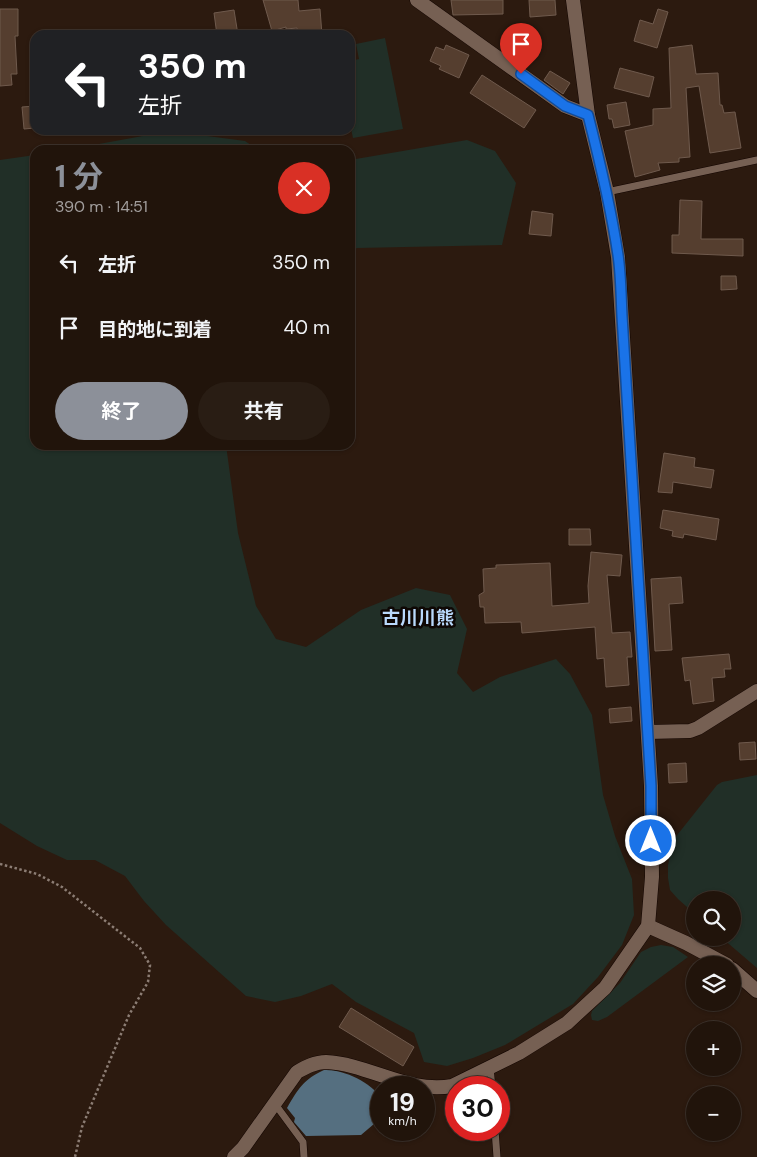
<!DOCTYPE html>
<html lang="ja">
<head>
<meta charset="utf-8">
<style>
  :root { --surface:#21140b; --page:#291d14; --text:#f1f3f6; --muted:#a29e9d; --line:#3e332c; --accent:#8c9099 }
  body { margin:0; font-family:"DM Sans","Noto Sans JP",sans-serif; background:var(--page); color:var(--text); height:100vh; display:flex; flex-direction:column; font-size:19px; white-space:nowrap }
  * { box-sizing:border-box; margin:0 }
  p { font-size:16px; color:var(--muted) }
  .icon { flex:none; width:28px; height:28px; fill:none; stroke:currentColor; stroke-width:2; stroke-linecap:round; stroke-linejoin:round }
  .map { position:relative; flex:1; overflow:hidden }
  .drawer { position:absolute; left:30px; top:145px; width:325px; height:305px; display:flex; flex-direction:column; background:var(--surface); border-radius:15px; box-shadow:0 1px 4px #0004,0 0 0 1px var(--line) }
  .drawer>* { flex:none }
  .top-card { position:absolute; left:30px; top:30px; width:325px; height:105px; border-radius:15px; box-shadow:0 1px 4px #0004,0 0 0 1px var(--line); background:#202124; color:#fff; overflow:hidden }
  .tools { position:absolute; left:686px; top:891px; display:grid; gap:10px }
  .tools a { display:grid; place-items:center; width:55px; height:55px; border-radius:50%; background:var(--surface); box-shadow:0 1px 4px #0004,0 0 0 1px var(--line); font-size:25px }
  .speed { position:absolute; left:370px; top:1076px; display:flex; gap:10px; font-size:25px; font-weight:700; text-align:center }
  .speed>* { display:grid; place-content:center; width:65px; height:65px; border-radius:50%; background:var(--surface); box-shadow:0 1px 4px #0004,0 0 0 1px var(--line); line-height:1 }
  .speed small { font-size:12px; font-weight:400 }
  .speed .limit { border:8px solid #d22; background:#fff; color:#111 }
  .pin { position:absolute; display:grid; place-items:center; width:42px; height:42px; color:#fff; margin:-51px -21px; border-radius:50% 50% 50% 0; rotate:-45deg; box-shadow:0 0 5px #0007 }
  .pin .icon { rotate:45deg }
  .me { position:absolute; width:55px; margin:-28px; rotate:0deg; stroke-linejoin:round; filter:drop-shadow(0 0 4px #0008) }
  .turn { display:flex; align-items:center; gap:18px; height:105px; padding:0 25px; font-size:22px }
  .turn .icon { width:65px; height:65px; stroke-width:2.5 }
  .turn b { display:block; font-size:35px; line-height:42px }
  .round { display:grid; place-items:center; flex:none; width:52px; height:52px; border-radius:26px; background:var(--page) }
  .summary { display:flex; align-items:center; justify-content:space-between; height:85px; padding:0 25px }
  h1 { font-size:30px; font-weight:700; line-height:38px; color:var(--accent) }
  .button { display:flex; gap:10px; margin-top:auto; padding:10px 25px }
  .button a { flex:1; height:58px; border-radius:30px; background:var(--accent); color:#fff; font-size:20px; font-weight:700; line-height:58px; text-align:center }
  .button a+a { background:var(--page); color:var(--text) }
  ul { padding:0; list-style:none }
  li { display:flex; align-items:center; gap:15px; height:65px; padding:0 25px }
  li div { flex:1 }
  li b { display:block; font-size:19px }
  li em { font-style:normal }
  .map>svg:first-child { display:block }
  .green { fill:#212f27 }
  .water { fill:#556f80 }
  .building { fill:#553e2f; stroke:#6f5a4d }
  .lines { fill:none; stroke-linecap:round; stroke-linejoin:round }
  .lane-casing { stroke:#130500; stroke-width:8 }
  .street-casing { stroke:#130500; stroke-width:15 }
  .path { stroke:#8c7d74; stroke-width:2.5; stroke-dasharray:2.5 2.5; stroke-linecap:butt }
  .lane { stroke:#766053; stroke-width:7 }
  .street { stroke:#766053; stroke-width:14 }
  .route-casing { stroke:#114b97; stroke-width:12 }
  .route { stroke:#1a73e8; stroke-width:9 }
  .labels { text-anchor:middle; stroke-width:5; stroke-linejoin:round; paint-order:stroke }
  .quarter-label { font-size:18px; font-weight:bold; fill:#b9d9fc; stroke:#0e0704 }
</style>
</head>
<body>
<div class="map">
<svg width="757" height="1157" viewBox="0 0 757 1157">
  <rect width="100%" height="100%" fill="#2c1a0f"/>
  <g class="green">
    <path d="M385,38L403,129L353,138L350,124V91L354,90L350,61L359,59L356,44Z"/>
    <path d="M170,131L245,141L258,150H66Z"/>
    <path d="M467,140L495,151L516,183L502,245L357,248L350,252V160Z"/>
    <path d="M35,155V445H226L238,533L256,606L276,639L306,647L361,610L416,588L450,595L467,629L457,673L473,692L500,677L556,659L570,674L592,715L603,795L615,836L632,879L634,915L622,945L598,977L573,1004L505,1045L473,1058L447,1066L424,1062L414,1033L356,1002L332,984L301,996L275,1002L246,996L166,925L144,901L125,876L95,860H67L37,846L0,823V160Z"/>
    <path d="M757,775V968L722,938H732V900H695V914L678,899L670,890L668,878V865L674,839L717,785L722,782Z"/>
    <path d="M661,945L673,947L688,957L607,1017L598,1021L592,1020L591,1015L592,1011L620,983L641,952L651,947Z"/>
  </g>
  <path class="water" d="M324,1070C343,1069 371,1082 381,1098V1118L361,1135L306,1136L294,1122L295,1118L287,1108C298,1089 304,1079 324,1070Z"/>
  <g class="building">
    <path d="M263,0H298L299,11L320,9L322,35H298L297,28L286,29V27L272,31Z"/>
    <path d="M451,0H503V14L453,15Z"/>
    <path d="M529,0H555L556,15L530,17Z"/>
    <path d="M0,9H18V36H15L17,74H11L12,85L0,86Z"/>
    <path d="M658,9L668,12L657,48L634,41L640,20L653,24Z"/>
    <path d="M234,10L238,35H217L214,13Z"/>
    <path d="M446,45L469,55L459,78L439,69L441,66L430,61L436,47L444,50Z"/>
    <path d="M692,45L696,74L718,73L720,105H722L724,113L735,112L741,148L710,153L699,86L686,88L690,157L679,158V162L658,163L660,170L635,177L625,131L653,125V109L671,108L669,48Z"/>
    <path d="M620,68L654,77L649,97L614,88Z"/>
    <path d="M550,71L570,83L563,94L544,80Z"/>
    <path d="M482,75L536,110L524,128L470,93Z"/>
    <path d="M626,102L630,125L614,128L612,119H609L607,105Z"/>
    <path d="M35,106V128L24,129L22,107Z"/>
    <path d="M680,200L702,201L701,239H743V256L672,253V235H679Z"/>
    <path d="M532,211L553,214L551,236L529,234Z"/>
    <path d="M721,276H736L737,289L721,290Z"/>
    <path d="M664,453L695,458L694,467L714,470L711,488L673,482L672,493L658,492Z"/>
    <path d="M663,510L719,519L716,540L684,534L683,538L672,536L673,531L660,528Z"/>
    <path d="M569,529H590L591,545H569Z"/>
    <path d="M591,552L622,555L620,576L607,575L612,633L630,632L632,657H627L629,685L606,687L604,658L597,659L595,627L522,633L521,622L485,623L484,607H480L479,595L484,592L483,569L496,568V565L550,563L552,606L589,603L588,586Z"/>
    <path d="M681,577L683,603L669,604L672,650L655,651L651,579Z"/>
    <path d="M729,654L731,669H724L725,677L712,678L714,701L693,704L690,680L685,681L682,658Z"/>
    <path d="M631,707L632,721L610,723L609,709Z"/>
    <path d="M755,742L756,759L740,760L739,743Z"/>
    <path d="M686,763L687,782L669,783L668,764Z"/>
    <path d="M351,1008L414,1047L403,1066L339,1027Z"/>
  </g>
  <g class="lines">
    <defs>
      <g id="lane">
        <path d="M607,192L757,160"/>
        <path d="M490,1067L492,1088"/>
        <path d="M275,1104L303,1142L304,1157"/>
        <path d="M495,1130L497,1157"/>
      </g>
      <g id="street">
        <path d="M417,0L565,106L588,115"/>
        <path d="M648,732L690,731L698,728L757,691"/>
        <path d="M648,926L686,943L727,965"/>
        <path d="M732,969L757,991"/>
        <path d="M234,1157L243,1148L297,1072C306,1067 315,1062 326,1062C369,1064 408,1094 452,1086L519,1053L567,1023L605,988L648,926L652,877L651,786L618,257L607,192L588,115L573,0"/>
      </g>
    </defs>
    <use href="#lane" class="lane-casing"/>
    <use href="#street" class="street-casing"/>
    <path class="path" d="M0,864L37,874L62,887L140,948L150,965L148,982L129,1015L82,1127L75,1157"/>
    <use href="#lane" class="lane"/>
    <use href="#street" class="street"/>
  </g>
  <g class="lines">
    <defs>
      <path id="route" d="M521,74L565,106L588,115C600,162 611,208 618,255C621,275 621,296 622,316L651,786V841"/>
    </defs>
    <use href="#route" class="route-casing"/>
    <use href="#route" class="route"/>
  </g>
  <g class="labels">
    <g class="quarter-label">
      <text x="418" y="624">古川川熊</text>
    </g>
  </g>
</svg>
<div class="tools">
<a><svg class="icon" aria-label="search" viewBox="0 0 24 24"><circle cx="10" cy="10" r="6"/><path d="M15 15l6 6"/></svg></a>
<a><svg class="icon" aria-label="layers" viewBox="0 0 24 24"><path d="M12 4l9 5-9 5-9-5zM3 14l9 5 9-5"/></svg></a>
<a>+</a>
<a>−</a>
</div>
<div class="speed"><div>19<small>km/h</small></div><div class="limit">30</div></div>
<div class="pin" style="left:521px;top:74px;background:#d93025"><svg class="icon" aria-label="arrive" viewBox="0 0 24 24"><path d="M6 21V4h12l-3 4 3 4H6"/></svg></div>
<svg class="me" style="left:651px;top:841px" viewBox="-20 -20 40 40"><circle r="17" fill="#1a73e8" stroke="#fff" stroke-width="3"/><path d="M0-11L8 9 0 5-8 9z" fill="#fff"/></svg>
<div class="top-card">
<div class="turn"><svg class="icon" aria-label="left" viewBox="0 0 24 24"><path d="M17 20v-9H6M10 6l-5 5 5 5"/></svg><div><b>350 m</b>左折</div></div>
</div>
<section class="drawer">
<div class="summary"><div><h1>1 分</h1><p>390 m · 14:51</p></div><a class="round" style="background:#d93025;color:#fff"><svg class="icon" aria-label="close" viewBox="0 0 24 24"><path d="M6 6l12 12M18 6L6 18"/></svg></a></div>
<ul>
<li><svg class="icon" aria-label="left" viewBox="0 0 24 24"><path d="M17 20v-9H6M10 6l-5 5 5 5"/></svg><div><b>左折</b></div><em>350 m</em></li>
<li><svg class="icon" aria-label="arrive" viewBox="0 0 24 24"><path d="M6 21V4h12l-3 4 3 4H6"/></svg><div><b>目的地に到着</b></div><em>40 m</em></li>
</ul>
<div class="button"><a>終了</a><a>共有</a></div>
</section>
</div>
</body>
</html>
